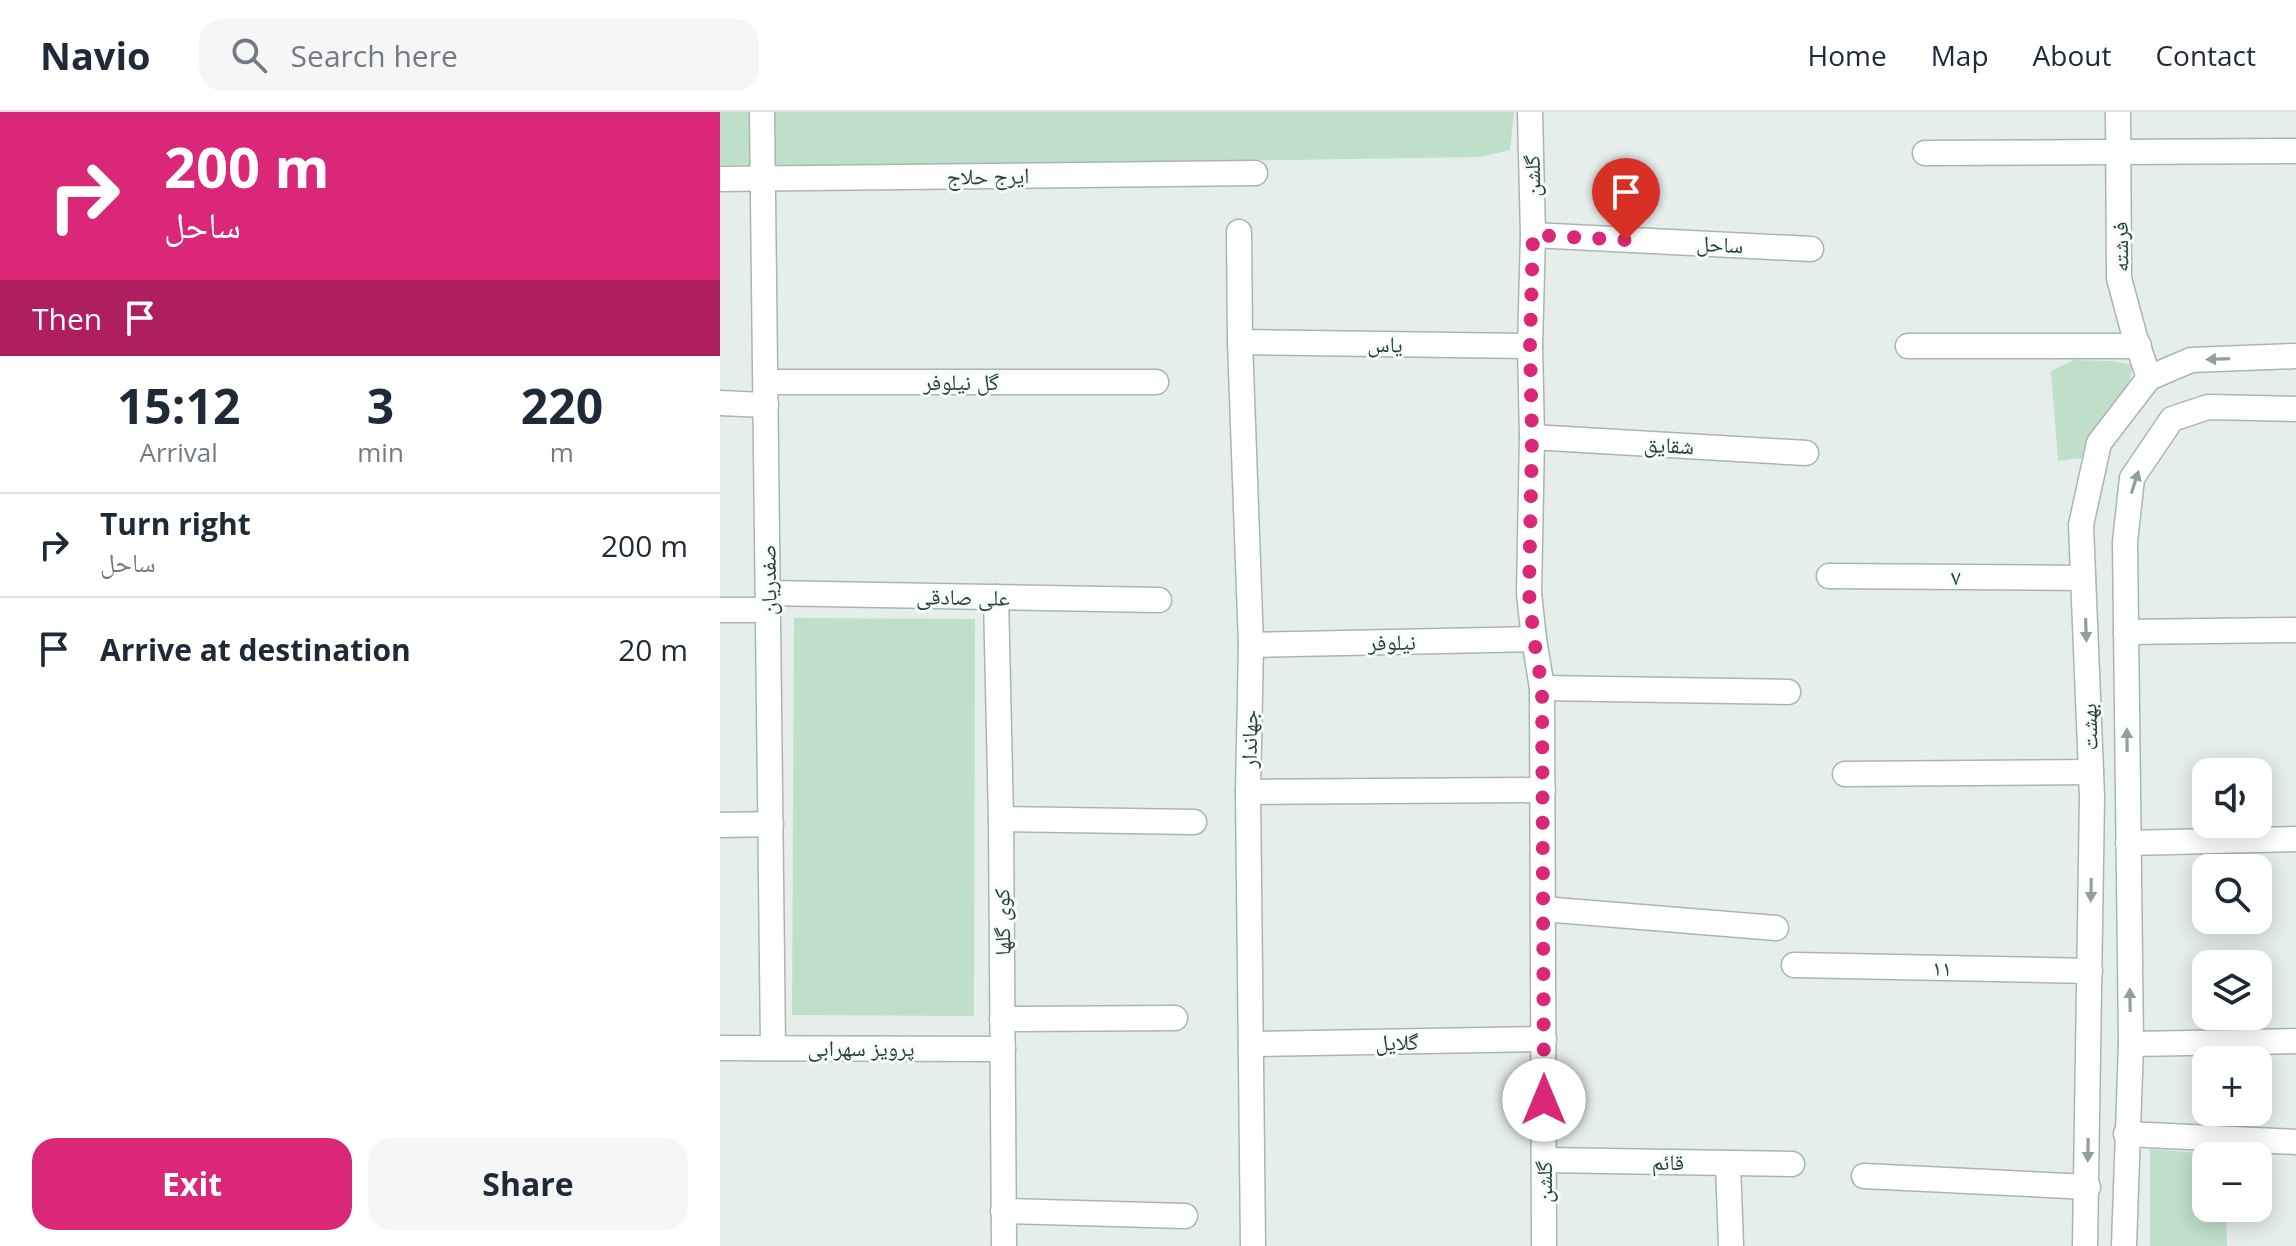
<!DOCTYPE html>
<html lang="en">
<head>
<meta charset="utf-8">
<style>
  :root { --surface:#fff; --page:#f6f6f7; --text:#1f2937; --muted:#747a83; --line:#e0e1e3; --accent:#db2777 }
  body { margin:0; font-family:"Open Sans","Noto Naskh Arabic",sans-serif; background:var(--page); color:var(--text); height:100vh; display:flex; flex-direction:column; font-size:30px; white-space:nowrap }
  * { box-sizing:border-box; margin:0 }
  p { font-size:26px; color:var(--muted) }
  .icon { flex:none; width:44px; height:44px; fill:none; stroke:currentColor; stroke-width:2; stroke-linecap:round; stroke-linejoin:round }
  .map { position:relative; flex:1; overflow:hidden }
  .sheet { display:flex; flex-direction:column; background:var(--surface); width:720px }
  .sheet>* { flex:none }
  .guide { background:#db2777; color:#fff; overflow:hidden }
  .fabs { position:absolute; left:1472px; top:646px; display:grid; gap:16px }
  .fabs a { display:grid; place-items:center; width:80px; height:80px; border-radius:16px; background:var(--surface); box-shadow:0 4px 20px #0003; font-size:40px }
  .pin { position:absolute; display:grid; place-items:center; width:68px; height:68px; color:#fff; margin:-82px -34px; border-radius:50% 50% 50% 0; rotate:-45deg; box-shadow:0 0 8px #0007 }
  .pin .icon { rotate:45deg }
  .me { position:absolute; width:88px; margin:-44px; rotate:0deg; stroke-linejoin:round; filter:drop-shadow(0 0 6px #0008) }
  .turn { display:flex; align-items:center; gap:28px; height:168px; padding:0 32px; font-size:36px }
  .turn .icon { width:104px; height:104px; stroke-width:2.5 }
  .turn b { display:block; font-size:56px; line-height:68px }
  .then { display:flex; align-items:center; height:76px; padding:0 32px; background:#0003; gap:16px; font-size:30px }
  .eta { display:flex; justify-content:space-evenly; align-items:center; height:136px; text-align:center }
  .eta b { font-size:48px; font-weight:700; line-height:56px }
  .cta { display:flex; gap:16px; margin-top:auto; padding:16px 32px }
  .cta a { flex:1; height:92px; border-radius:24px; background:var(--accent); color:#fff; font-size:32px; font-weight:700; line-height:92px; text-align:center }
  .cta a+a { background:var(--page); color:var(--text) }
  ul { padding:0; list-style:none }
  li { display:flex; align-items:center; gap:24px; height:104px; padding:0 32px; border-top:2px solid var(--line) }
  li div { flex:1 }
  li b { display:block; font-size:30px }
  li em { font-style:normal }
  header { display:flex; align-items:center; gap:48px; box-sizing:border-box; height:112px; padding:0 40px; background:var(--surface); border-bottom:2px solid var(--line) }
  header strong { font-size:38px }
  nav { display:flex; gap:44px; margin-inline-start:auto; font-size:28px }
  .search { width:560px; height:72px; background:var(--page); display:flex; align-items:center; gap:20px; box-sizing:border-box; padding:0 28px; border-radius:24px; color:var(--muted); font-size:30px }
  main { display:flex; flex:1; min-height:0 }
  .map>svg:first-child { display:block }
  .green { fill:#bfdfc8 }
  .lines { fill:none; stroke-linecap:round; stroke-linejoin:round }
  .minor-casing { stroke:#a8b6b2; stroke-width:27 }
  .minor { stroke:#fff; stroke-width:24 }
  .oneway { fill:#92a09c }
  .route { stroke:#db2777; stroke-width:14; stroke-dasharray:0 25.2 }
  .labels { text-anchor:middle; stroke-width:6; stroke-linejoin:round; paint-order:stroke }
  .street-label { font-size:22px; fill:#254039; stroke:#f7fbf9 }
</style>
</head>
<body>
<header>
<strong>Navio</strong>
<div class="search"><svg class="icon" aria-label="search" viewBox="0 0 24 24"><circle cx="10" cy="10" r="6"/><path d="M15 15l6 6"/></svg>Search here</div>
<nav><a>Home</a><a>Map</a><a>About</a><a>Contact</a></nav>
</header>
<main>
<section class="sheet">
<div class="guide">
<div class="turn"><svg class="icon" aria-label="right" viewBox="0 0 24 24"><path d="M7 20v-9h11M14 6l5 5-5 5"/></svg><div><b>200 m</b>ساحل</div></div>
<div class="then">Then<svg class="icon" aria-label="arrive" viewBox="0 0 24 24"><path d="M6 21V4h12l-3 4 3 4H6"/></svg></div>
</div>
<div class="eta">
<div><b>15:12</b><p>Arrival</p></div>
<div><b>3</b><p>min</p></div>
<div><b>220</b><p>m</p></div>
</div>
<ul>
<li><svg class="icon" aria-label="right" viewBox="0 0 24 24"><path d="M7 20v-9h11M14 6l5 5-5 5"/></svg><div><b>Turn right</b><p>ساحل</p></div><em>200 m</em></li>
<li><svg class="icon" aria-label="arrive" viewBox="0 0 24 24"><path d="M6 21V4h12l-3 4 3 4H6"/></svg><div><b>Arrive at destination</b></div><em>20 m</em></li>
</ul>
<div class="cta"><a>Exit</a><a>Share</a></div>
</section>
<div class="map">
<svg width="1576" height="1134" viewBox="0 0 1576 1134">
  <rect width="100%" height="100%" fill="#e6eeeb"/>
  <g class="green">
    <path d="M0,0H794L790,38L760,45L308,52L0,53Z"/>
    <path d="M1354,248L1392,249L1413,253L1407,282L1380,311L1362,346L1338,349L1331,259Z"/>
    <path d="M74,506L255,507L254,904L72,903Z"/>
    <path d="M1430,1037L1506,1043L1486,1044V1096H1506L1507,1134H1430Z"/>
  </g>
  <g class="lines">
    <defs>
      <g id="minor">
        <path d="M42,0L53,935"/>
        <path d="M810,0L813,123L810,234L812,325L809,481L814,527L822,576L824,1134"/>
        <path d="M1398,0L1399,166L1414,222L1429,266"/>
        <path d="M1205,41L1574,39"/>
        <path d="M0,67L535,61"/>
        <path d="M519,120L520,230L531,533L528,680L533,1134"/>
        <path d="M813,123L1091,137"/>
        <path d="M520,230L810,234"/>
        <path d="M1188,234H1419"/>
        <path d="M46,270H436"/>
        <path d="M0,291L46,293"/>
        <path d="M812,325L1086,341"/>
        <path d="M1109,464L1363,466"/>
        <path d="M48,481L439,488"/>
        <path d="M276,485L281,707L284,1134"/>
        <path d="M0,498H48"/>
        <path d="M1406,520L1576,518"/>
        <path d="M531,533L814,527"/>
        <path d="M822,576L1068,580"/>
        <path d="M1125,662L1371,660"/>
        <path d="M528,680L823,678"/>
        <path d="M281,707L474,710"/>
        <path d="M0,713L51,712"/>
        <path d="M1408,731L1576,727"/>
        <path d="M823,797L1056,816"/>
        <path d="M1074,853L1370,859"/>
        <path d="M282,907L455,906"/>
        <path d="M531,932L824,927"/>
        <path d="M1411,932L1576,929"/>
        <path d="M0,936L283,937"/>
        <path d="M1406,1022L1576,1030"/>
        <path d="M824,1048L1072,1052"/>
        <path d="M1008,1051L1011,1134"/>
        <path d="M1144,1064L1368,1075"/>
        <path d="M283,1099L465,1104"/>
        <path d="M1365,1134L1372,685L1361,413L1379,331L1429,266L1471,248L1576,244"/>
        <path d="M1404,1134L1411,932L1405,430L1412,366L1452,307L1488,295L1576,297"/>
      </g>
    </defs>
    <use href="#minor" class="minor-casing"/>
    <use href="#minor" class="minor"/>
  </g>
  <defs><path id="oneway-solid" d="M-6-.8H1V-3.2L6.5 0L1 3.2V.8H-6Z" transform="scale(2)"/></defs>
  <g class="oneway">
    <use href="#oneway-solid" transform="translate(1498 247) rotate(178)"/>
    <use href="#oneway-solid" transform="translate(1415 370) rotate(-72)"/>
    <use href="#oneway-solid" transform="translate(1366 518) rotate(88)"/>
    <use href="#oneway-solid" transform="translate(1407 628) rotate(-91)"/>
    <use href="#oneway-solid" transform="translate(1371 778) rotate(91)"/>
    <use href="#oneway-solid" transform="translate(1410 888) rotate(-91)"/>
    <use href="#oneway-solid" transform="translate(1368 1038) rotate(91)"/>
  </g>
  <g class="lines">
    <path class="route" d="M824,988L822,576L814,527L809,481L812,325L810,234L813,123L906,128"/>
  </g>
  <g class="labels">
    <g class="street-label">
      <text transform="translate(268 64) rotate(-1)" y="8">ایرج حلاج</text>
      <text transform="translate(812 64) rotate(-91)" y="8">گلشن</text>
      <text transform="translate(1000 132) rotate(3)" y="8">ساحل</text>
      <text transform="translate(1400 135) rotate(-91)" y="8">فرشته</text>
      <text transform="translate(665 232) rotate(1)" y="8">یاس</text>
      <text x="241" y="278">گل نیلوفر</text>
      <text transform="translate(949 333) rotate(3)" y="8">شقایق</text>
      <text x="1236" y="473">۷</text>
      <text transform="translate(48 468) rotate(-91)" y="8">صفدریان</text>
      <text transform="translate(243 485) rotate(1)" y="8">علی صادقی</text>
      <text transform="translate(672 530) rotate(-1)" y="8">نیلوفر</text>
      <text transform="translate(1369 615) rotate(-92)" y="8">بهشت</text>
      <text transform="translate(529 627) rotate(-89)" y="8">جهاندار</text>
      <text transform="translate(282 810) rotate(-91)" y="8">کوی گلها</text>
      <text transform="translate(1222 856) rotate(1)" y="8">۱۱</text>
      <text transform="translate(677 930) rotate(-1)" y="8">گلایل</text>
      <text x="141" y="944">پرویز سهرابی</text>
      <text transform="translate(948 1050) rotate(1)" y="8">قائم</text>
      <text transform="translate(824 1070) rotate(-90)" y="8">گلشن</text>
    </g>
  </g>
</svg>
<div class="fabs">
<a><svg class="icon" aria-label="sound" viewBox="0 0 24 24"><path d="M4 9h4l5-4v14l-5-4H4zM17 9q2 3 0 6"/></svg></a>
<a><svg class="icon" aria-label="search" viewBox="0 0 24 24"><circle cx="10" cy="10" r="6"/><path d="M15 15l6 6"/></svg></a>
<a><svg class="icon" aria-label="layers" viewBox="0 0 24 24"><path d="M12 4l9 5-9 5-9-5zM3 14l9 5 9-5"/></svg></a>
<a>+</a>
<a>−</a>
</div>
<div class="pin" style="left:906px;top:128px;background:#d93025"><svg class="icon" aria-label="arrive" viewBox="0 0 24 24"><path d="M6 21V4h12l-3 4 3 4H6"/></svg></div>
<svg class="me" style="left:824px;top:988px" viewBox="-20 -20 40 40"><circle r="19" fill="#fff"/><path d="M0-13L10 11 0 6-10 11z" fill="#db2777"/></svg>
</div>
</main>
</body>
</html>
